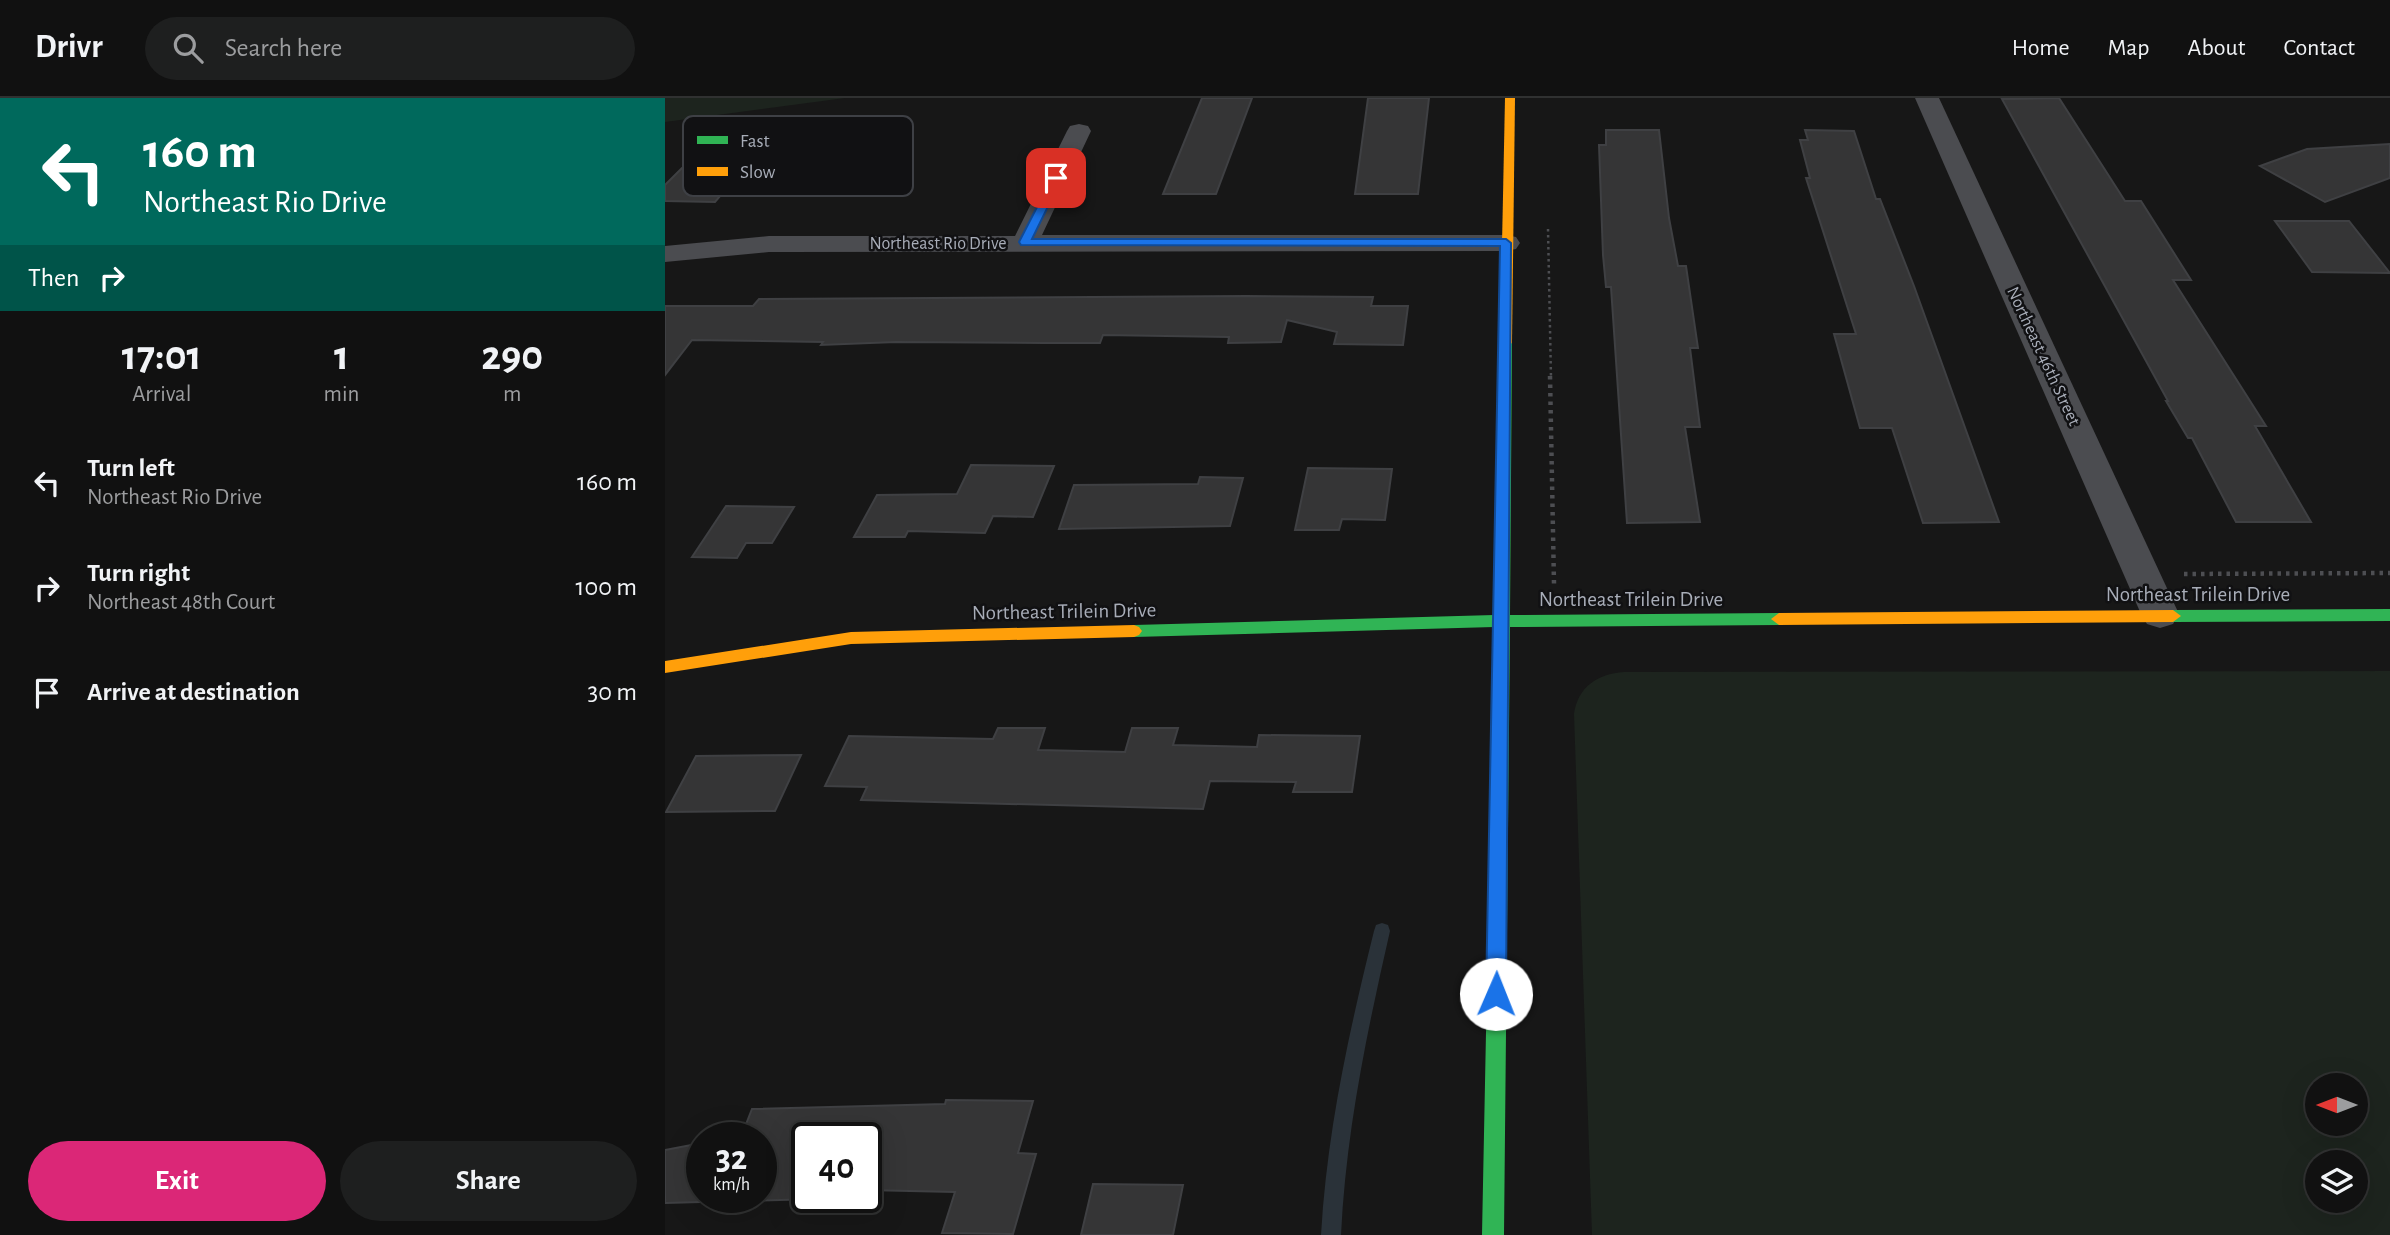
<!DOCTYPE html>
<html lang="en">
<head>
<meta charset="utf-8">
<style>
  :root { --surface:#111; --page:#1e1f1f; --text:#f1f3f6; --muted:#9c9d9f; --line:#303131; --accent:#db2777 }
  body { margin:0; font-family:"Alegreya Sans",sans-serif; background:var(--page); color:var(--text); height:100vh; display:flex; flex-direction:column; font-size:26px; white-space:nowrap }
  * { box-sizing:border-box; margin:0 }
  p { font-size:23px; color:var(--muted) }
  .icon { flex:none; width:38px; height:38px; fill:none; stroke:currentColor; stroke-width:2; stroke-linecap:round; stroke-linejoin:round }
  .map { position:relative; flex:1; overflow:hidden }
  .panel { display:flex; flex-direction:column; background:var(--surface); width:665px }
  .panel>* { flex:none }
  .top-card { background:#00695c; color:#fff; overflow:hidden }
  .needle { width:46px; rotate:270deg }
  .buttons { position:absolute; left:1640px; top:975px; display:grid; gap:14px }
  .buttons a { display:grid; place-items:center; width:63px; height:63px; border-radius:50%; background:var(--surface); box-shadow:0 7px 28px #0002,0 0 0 2px var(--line); font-size:35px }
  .speed { position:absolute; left:21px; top:1024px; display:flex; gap:14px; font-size:35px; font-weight:700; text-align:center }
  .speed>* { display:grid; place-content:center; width:91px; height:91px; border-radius:50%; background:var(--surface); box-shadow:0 7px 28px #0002,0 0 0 2px var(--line); line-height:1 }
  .speed small { font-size:18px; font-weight:400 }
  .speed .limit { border:4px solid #111; border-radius:10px; background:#fff; color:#111 }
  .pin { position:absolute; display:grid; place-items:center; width:60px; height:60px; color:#fff; margin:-30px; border-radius:14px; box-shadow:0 4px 10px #0006 }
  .me { position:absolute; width:77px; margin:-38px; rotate:1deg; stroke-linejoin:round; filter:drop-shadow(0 0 5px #0008) }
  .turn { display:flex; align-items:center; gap:24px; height:147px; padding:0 28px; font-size:32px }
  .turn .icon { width:91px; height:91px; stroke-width:2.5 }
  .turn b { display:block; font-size:49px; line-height:60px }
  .then { display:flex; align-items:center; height:66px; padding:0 28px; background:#0003; gap:14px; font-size:26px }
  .eta { display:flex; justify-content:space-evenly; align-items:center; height:119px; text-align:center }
  .eta b { font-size:42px; font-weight:700; line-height:49px }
  .cta { display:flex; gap:14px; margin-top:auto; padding:14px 28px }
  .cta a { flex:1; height:80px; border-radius:42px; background:var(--accent); color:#fff; font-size:28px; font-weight:700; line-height:80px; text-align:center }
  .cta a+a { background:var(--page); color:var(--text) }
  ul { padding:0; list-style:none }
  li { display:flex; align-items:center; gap:21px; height:105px; padding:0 28px }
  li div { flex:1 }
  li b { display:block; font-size:26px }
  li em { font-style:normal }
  header { display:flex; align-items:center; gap:42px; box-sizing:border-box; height:98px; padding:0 35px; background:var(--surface); border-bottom:2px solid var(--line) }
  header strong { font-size:33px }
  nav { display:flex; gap:38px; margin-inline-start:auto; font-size:24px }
  .search { width:490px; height:63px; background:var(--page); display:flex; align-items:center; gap:18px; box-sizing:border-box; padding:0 24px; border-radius:38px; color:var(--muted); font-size:26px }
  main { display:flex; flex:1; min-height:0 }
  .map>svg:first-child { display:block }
  .green { fill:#1d241e; fill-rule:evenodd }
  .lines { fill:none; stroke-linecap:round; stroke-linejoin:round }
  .stream { fill:#2a3239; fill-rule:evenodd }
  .building { fill:#353536; stroke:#3f4043; stroke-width:2 }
  .path-far1 { stroke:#4d4e52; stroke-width:2.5; stroke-dasharray:2.5 3.5; stroke-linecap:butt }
  .path { stroke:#4d4e52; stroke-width:4.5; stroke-dasharray:3.5 5; stroke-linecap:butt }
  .street { fill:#4b4c50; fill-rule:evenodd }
  .fast { fill:#30b455; fill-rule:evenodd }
  .slow { fill:#ff9f0a; fill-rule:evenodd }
  .route { fill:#1a73e8; stroke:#114b97; stroke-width:2 }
  .labels { text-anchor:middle; stroke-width:5; stroke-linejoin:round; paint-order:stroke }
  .far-street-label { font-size:18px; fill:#a8adb8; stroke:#111113 }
  .street-label { font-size:21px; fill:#a8adb8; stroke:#111113 }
  .key { fill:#111113; stroke:#3e4045; stroke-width:2 }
  .key-label { font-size:19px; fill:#a8adb8 }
</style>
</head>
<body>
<header>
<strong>Drivr</strong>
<div class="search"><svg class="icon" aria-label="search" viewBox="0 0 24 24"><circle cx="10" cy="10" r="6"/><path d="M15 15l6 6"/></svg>Search here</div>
<nav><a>Home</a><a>Map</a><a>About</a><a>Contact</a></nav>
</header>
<main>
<section class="panel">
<div class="top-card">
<div class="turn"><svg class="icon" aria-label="left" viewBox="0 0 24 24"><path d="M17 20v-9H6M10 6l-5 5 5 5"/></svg><div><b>160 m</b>Northeast Rio Drive</div></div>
<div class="then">Then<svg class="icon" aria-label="right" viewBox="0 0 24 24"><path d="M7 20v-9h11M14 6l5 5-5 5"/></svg></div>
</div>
<div class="eta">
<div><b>17:01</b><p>Arrival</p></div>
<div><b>1</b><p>min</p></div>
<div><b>290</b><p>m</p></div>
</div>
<ul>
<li><svg class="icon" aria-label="left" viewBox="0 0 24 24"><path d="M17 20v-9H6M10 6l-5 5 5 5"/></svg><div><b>Turn left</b><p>Northeast Rio Drive</p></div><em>160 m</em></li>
<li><svg class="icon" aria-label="right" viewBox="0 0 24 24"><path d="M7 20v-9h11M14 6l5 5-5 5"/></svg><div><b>Turn right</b><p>Northeast 48th Court</p></div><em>100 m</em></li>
<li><svg class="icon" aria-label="arrive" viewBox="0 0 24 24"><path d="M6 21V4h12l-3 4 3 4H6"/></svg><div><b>Arrive at destination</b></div><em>30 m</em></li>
</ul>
<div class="cta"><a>Exit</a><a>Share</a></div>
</section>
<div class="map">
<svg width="1725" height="1137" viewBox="0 0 1725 1137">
  <rect width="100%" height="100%" fill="#171717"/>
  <g class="green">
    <path d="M0,0H180L0,24Z"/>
    <path d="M1725,573V1137H927L909,616C913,589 932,576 959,574ZM1652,987H1690V1026H1652ZM1652,1064H1690V1102H1652Z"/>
  </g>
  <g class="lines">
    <path class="stream" d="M717,825L723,827L725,833C702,934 681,1033 676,1137H656C662,1033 684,934 709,833L711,827Z"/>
  </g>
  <g class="building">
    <path d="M537,0H587L551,96H498Z"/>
    <path d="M703,0H764L753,96H690Z"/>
    <path d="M1394,0L1460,103H1476L1526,182H1508L1601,328H1590L1646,424H1571L1527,340H1523L1501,303H1503L1337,1Z"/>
    <path d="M941,32H994L1004,120L1013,168H1021L1033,250H1025L1035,329H1020L1035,424L962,425L946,189H941L938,157L934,47H941Z"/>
    <path d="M1140,32L1189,33L1211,101H1215L1249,188L1334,424L1258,425L1227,330H1195L1169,236H1191L1141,80H1145L1135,42H1143Z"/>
    <path d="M1725,46V80L1660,104L1595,68L1642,51Z"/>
    <path d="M17,70H79L50,104L0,103V87Z"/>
    <path d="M1610,123H1684L1725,175L1647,174Z"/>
    <path d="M581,198L708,199L706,208H743L738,247L669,246L672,234L622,222L616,244L563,245L564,239L438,237L435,245H379L231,244L156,247L158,244L27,242L0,277V208H88L94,201Z"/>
    <path d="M306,367L389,368L368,419L328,418L320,435L243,433L240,439H189L212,397L292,396Z"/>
    <path d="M643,370L727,371L720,422L677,421L674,432H630Z"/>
    <path d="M535,379L578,380L565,428L394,431L409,387L533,386Z"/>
    <path d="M61,408L129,409L107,445H81L72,460L27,459Z"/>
    <path d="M333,630H380L373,652L460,654L467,630H513L508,647L592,649L594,637L695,638L687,694H628L631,684L545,683L538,711L196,702L202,689L160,688L184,638L328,641Z"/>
    <path d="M136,657L110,713L1,714L31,658Z"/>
    <path d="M281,1002L368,1003L353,1055L371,1056L348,1136L277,1135L290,1094L201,1092V1040H142V1099L188,1100L0,1105V1052L37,1045V1099H96V1040H71L76,1039L87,1011L280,1006Z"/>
    <path d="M428,1086L518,1087L508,1137H416Z"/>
  </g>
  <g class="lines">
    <path class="path-far1" d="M883,131L886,280"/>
    <g class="path">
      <path d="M885,278L889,486"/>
      <path d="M1519,476L1725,475"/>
    </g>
    <g class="street">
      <path d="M1250,0H1274L1514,516L1508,526L1495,530L1482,526L1476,516Z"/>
      <path d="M414,26L423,28L426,33L377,137H841L851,139L855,145L851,151L841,153L104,154L0,164V148L104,138H350L402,33L405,28Z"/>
    </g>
    <g class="fast">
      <path d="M841,241L847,245L845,517L1114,515L1122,521L1114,527L845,529L839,1137H817L829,529L469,539L464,537L461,533L464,529L469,527L829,517L835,245Z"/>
      <path d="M1725,511V523L1508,524L1500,518L1508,512Z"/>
    </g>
    <g class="slow">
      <path d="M840,0H850L847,245L841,249L835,245Z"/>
      <path d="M1508,512L1516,518L1508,524L1114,527L1106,521L1114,515Z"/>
      <path d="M469,527L474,529L477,533L474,537L469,539L186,546L0,575V563L186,534Z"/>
    </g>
  </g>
  <path class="route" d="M388,78L397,80L367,141H841L846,145L841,896L838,903L831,906L824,903L821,896L835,148L356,147L354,144Z"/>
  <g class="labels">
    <g class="far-street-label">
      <text x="273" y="151">Northeast Rio Drive</text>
      <text transform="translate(1379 258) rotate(65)" y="6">Northeast 46th Street</text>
    </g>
    <g class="street-label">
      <text x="1533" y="503">Northeast Trilein Drive</text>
      <text x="966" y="508">Northeast Trilein Drive</text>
      <text transform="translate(399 513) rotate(-1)" y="7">Northeast Trilein Drive</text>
    </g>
  </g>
  <rect x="18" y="18" width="230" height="80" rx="10" class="key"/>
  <rect x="32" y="38" width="31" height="8" fill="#30b455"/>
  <rect x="32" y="69" width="31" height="9" fill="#ff9f0a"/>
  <g class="key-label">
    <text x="75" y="49">Fast</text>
    <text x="75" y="80">Slow</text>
  </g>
</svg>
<div class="buttons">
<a><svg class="needle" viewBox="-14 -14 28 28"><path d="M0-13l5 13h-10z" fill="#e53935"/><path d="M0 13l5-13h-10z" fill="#9c9d9f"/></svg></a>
<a><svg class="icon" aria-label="layers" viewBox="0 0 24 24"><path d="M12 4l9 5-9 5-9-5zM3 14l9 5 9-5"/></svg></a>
</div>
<div class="speed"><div>32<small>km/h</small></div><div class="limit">40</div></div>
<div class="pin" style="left:391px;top:80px;background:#d93025"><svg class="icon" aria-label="arrive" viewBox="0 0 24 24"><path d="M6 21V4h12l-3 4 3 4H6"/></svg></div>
<svg class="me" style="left:831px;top:896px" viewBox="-20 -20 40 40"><circle r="19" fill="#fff"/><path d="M0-13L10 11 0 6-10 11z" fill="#1a73e8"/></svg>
</div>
</main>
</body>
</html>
